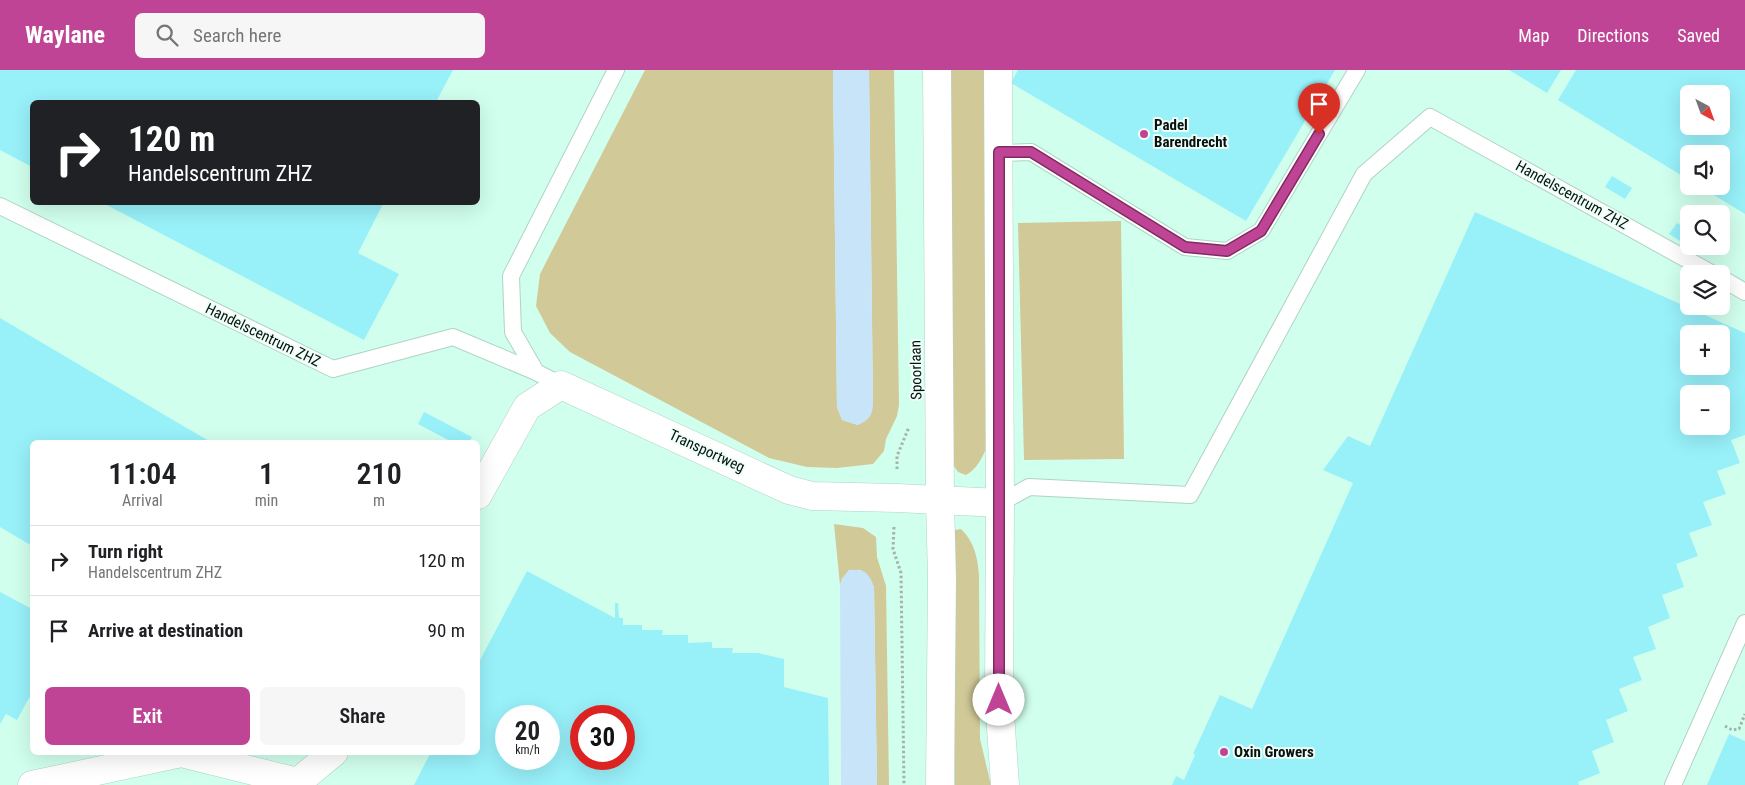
<!DOCTYPE html>
<html lang="en">
<head>
<meta charset="utf-8">
<style>
  :root { --surface:#fff; --page:#f6f6f6; --text:#202124; --muted:#757577; --line:#e0e0e0; --accent:#bf4495 }
  body { margin:0; font-family:"Roboto Condensed",sans-serif; background:var(--page); color:var(--text); height:100vh; display:flex; flex-direction:column; font-size:19px; white-space:nowrap }
  * { box-sizing:border-box; margin:0 }
  p { font-size:16px; color:var(--muted) }
  .icon { flex:none; width:28px; height:28px; fill:none; stroke:currentColor; stroke-width:2; stroke-linecap:round; stroke-linejoin:round }
  .map { position:relative; flex:1; overflow:hidden }
  .drawer { position:absolute; left:30px; top:370px; width:450px; height:315px; display:flex; flex-direction:column; background:var(--surface); border-radius:8px; box-shadow:0 5px 20px #0002 }
  .drawer>* { flex:none }
  .top-card { position:absolute; left:30px; top:30px; width:450px; height:105px; border-radius:8px; box-shadow:0 5px 20px #0002; background:#202124; color:#fff; overflow:hidden }
  .needle { width:32px; rotate:139deg }
  .fabs { position:absolute; left:1680px; top:15px; display:grid; gap:10px }
  .fabs a { display:grid; place-items:center; width:50px; height:50px; border-radius:8px; background:var(--surface); box-shadow:0 5px 20px #0002; font-size:25px }
  .speed { position:absolute; left:495px; top:635px; display:flex; gap:10px; font-size:25px; font-weight:700; text-align:center }
  .speed>* { display:grid; place-content:center; width:65px; height:65px; border-radius:50%; background:var(--surface); box-shadow:0 5px 20px #0002; line-height:1 }
  .speed small { font-size:12px; font-weight:400 }
  .speed .limit { border:8px solid #d22; background:#fff; color:#111 }
  .pin { position:absolute; display:grid; place-items:center; width:42px; height:42px; color:#fff; margin:-51px -21px; border-radius:50% 50% 50% 0; rotate:-45deg; box-shadow:0 0 5px #0007 }
  .pin .icon { rotate:45deg }
  .me { position:absolute; width:55px; margin:-28px; rotate:0deg; stroke-linejoin:round; filter:drop-shadow(0 0 4px #0008) }
  .turn { display:flex; align-items:center; gap:18px; height:105px; padding:0 15px; font-size:22px }
  .turn .icon { width:65px; height:65px; stroke-width:2.5 }
  .turn b { display:block; font-size:35px; line-height:42px }
  .eta { display:flex; justify-content:space-evenly; align-items:center; height:85px; text-align:center }
  .eta b { font-size:30px; font-weight:600; line-height:35px }
  .action { display:flex; gap:10px; margin-top:auto; padding:10px 15px }
  .action a { flex:1; height:58px; border-radius:8px; background:var(--accent); color:#fff; font-size:20px; font-weight:600; line-height:58px; text-align:center }
  .action a+a { background:var(--page); color:var(--text) }
  ul { padding:0; list-style:none }
  li { display:flex; align-items:center; gap:15px; height:70px; padding:0 15px; border-top:1px solid var(--line) }
  li div { flex:1 }
  li b { display:block; font-size:19px }
  li em { font-style:normal }
  header { display:flex; align-items:center; gap:30px; box-sizing:border-box; height:70px; padding:0 25px; background:var(--accent); color:#fff }
  header strong { font-size:24px }
  nav { display:flex; gap:28px; margin-inline-start:auto; font-size:18px }
  .search { width:350px; height:45px; background:var(--page); display:flex; align-items:center; gap:12px; box-sizing:border-box; padding:0 18px; border-radius:8px; color:var(--muted); font-size:19px }
  .map>svg:first-child { display:block }
  .built { fill:#d1ffed; fill-rule:evenodd }
  .green { fill:#d1c998 }
  .water { fill:#c7e4f9 }
  .building { fill:#98f0f9; fill-rule:evenodd }
  .lines { fill:none; stroke-linecap:round; stroke-linejoin:round }
  .lane-casing { stroke:#afd3c5; stroke-width:18 }
  .street-casing { stroke:#afd3c5; stroke-width:29 }
  .path { stroke:#a5b3ad; stroke-width:3; stroke-dasharray:2.5 2.5; stroke-linecap:butt }
  .lane { stroke:#fff; stroke-width:16 }
  .street { stroke:#fff; stroke-width:28 }
  .route-casing { stroke:#7c2c61; stroke-width:12 }
  .route { stroke:#bf4495; stroke-width:9 }
  .poi-dot { fill:#bf4495; stroke:#effef8; stroke-width:2 }
  .labels { text-anchor:middle; stroke-width:4; stroke-linejoin:round; paint-order:stroke }
  .poi-label { font-size:15px; font-weight:bold; fill:#05120d; stroke:#effef8; text-anchor:start }
  .street-label { font-size:15px; fill:#05120d; stroke:#effef8 }
</style>
</head>
<body>
<header>
<strong>Waylane</strong>
<div class="search"><svg class="icon" aria-label="search" viewBox="0 0 24 24"><circle cx="10" cy="10" r="6"/><path d="M15 15l6 6"/></svg>Search here</div>
<nav><a>Map</a><a>Directions</a><a>Saved</a></nav>
</header>
<div class="map">
<svg width="1745" height="715" viewBox="0 0 1745 715">
  <rect width="100%" height="100%" fill="#effef8"/>
  <path class="built" d="M0,0H1745V715H0ZM1689,24H1721V56H1689ZM32,32H478V132H32ZM1689,84H1721V116H1689ZM1689,144H1721V176H1689ZM1689,204H1721V236H1689ZM1689,264H1721V296H1689ZM1689,324H1721V356H1689ZM32,372H478V682H32ZM506,646H549V689H506ZM581,646H624V689H581Z"/>
  <g class="green">
    <path d="M645,0H833L837,337L842,350L858,355L873,335L869,0H894L899,335L897,346L886,369L884,381L873,394L837,398L807,397L769,388L570,282L550,263L536,236L540,204Z"/>
    <path d="M947,0H989L992,363C986,378 981,397 966,405L958,402L952,393Z"/>
    <path d="M1121,151L1124,389L1024,390L1018,153Z"/>
    <path d="M834,454L863,458L876,467L877,487L886,516L889,715H877L874,517L861,500H849L842,509L840,515Z"/>
    <path d="M961,459C974,471 978,488 979,506L980,669L991,715H955L951,465L955,460Z"/>
  </g>
  <g class="water">
    <path d="M833,0H869L873,335C872,347 868,350 858,355L842,350L837,337Z"/>
    <path d="M849,500C865,499 869,503 874,517L877,715H841L840,515L842,509Z"/>
  </g>
  <g class="building">
    <path d="M0,0H453L436,32H32V97L0,80Z"/>
    <path d="M1018,0H1335L1246,151L1011,13Z"/>
    <path d="M1509,0H1561L1547,23Z"/>
    <path d="M1576,0H1745V144L1699,116H1721V84H1689V110L1558,30ZM1689,24H1721V56H1689Z"/>
    <path d="M1612,106L1632,118L1625,129L1605,117Z"/>
    <path d="M101,132H384L358,183L399,204L364,270Z"/>
    <path d="M1475,142L1745,263V365L1731,370L1740,393L1717,401L1726,424L1703,432L1712,455L1689,463L1698,486L1676,494L1684,517L1662,525L1670,548L1648,557L1656,579L1633,587L1642,610L1619,619L1628,641L1606,650L1614,672L1592,681L1600,703L1578,712L1579,715H1172L1176,706L1184,710L1195,685L1193,684L1220,625L1252,639L1353,413L1323,400L1348,366L1370,376ZM1689,264H1721V296H1689ZM1689,324H1721V356H1689Z"/>
    <path d="M1677,153L1689,160V176H1694L1693,179L1669,164Z"/>
    <path d="M0,248L185,357L211,372H32V476L0,457Z"/>
    <path d="M424,342L472,367L469,372H452L418,354Z"/>
    <path d="M527,501L615,548V533H618L619,548H623V555H642V560H663L662,565H688V573L712,572V578H733L732,583H758L784,589V617L828,628L829,715H414L431,682H478V594ZM506,646H549V689H506ZM581,646H624V689H581Z"/>
    <path d="M0,522L32,539V630L29,628L17,650L6,644L0,654Z"/>
    <path d="M1729,664L1745,671V715H1707Z"/>
  </g>
  <g class="lines">
    <defs>
      <g id="lane">
        <path d="M999,83L1031,82L1185,177L1227,181L1261,161L1357,0"/>
        <path d="M0,136L333,299L453,267L536,302L561,315"/>
        <path d="M1721,208L1745,222"/>
        <path d="M536,302L513,262L511,206L616,0"/>
        <path d="M1000,433L1029,417L1190,425L1364,104L1430,47L1713,204"/>
        <path d="M1673,715L1745,553"/>
      </g>
      <g id="street">
        <path d="M937,0L940,430L942,508L940,715"/>
        <path d="M998,0L1000,433L999,630L1005,715"/>
        <path d="M478,425L527,337L561,315L789,420L812,426L897,428L1000,433"/>
        <path d="M32,715L181,683L298,712L334,682"/>
      </g>
    </defs>
    <use href="#lane" class="lane-casing"/>
    <use href="#street" class="street-casing"/>
    <g class="path">
      <path d="M897,399V386L909,357"/>
      <path d="M894,457L893,479L901,503L904,715"/>
      <path d="M1725,656L1732,660L1739,659L1745,644"/>
    </g>
    <use href="#lane" class="lane"/>
    <use href="#street" class="street"/>
  </g>
  <g class="lines">
    <defs>
      <path id="route" d="M999,630V82H1031L1185,177L1227,181L1261,161L1319,64"/>
    </defs>
    <use href="#route" class="route-casing"/>
    <use href="#route" class="route"/>
  </g>
  <g class="poi-dot">
    <circle cx="1144" cy="64" r="5"/>
    <circle cx="1224" cy="682" r="5"/>
  </g>
  <g class="labels">
    <g class="poi-label">
      <text x="1154" y="60">Padel<tspan x="1154" dy="17">Barendrecht</tspan></text>
      <text x="1234" y="687">Oxin Growers</text>
    </g>
    <g class="street-label">
      <text transform="translate(1572 125) rotate(29)" y="5">Handelscentrum ZHZ</text>
      <text transform="translate(263 265) rotate(26)" y="5">Handelscentrum ZHZ</text>
      <text transform="translate(916 300) rotate(-91)" y="5">Spoorlaan</text>
      <text transform="translate(707 381) rotate(25)" y="5">Transportweg</text>
    </g>
  </g>
</svg>
<div class="fabs">
<a><svg class="needle" viewBox="-14 -14 28 28"><path d="M0-13l5 13h-10z" fill="#e53935"/><path d="M0 13l5-13h-10z" fill="#757577"/></svg></a>
<a><svg class="icon" aria-label="sound" viewBox="0 0 24 24"><path d="M4 9h4l5-4v14l-5-4H4zM17 9q2 3 0 6"/></svg></a>
<a><svg class="icon" aria-label="search" viewBox="0 0 24 24"><circle cx="10" cy="10" r="6"/><path d="M15 15l6 6"/></svg></a>
<a><svg class="icon" aria-label="layers" viewBox="0 0 24 24"><path d="M12 4l9 5-9 5-9-5zM3 14l9 5 9-5"/></svg></a>
<a>+</a>
<a>−</a>
</div>
<div class="speed"><div>20<small>km/h</small></div><div class="limit">30</div></div>
<div class="pin" style="left:1319px;top:64px;background:#d93025"><svg class="icon" aria-label="arrive" viewBox="0 0 24 24"><path d="M6 21V4h12l-3 4 3 4H6"/></svg></div>
<svg class="me" style="left:999px;top:630px" viewBox="-20 -20 40 40"><circle r="19" fill="#fff"/><path d="M0-13L10 11 0 6-10 11z" fill="#bf4495"/></svg>
<div class="top-card">
<div class="turn"><svg class="icon" aria-label="right" viewBox="0 0 24 24"><path d="M7 20v-9h11M14 6l5 5-5 5"/></svg><div><b>120 m</b>Handelscentrum ZHZ</div></div>
</div>
<section class="drawer">
<div class="eta">
<div><b>11:04</b><p>Arrival</p></div>
<div><b>1</b><p>min</p></div>
<div><b>210</b><p>m</p></div>
</div>
<ul>
<li><svg class="icon" aria-label="right" viewBox="0 0 24 24"><path d="M7 20v-9h11M14 6l5 5-5 5"/></svg><div><b>Turn right</b><p>Handelscentrum ZHZ</p></div><em>120 m</em></li>
<li><svg class="icon" aria-label="arrive" viewBox="0 0 24 24"><path d="M6 21V4h12l-3 4 3 4H6"/></svg><div><b>Arrive at destination</b></div><em>90 m</em></li>
</ul>
<div class="action"><a>Exit</a><a>Share</a></div>
</section>
</div>
</body>
</html>
